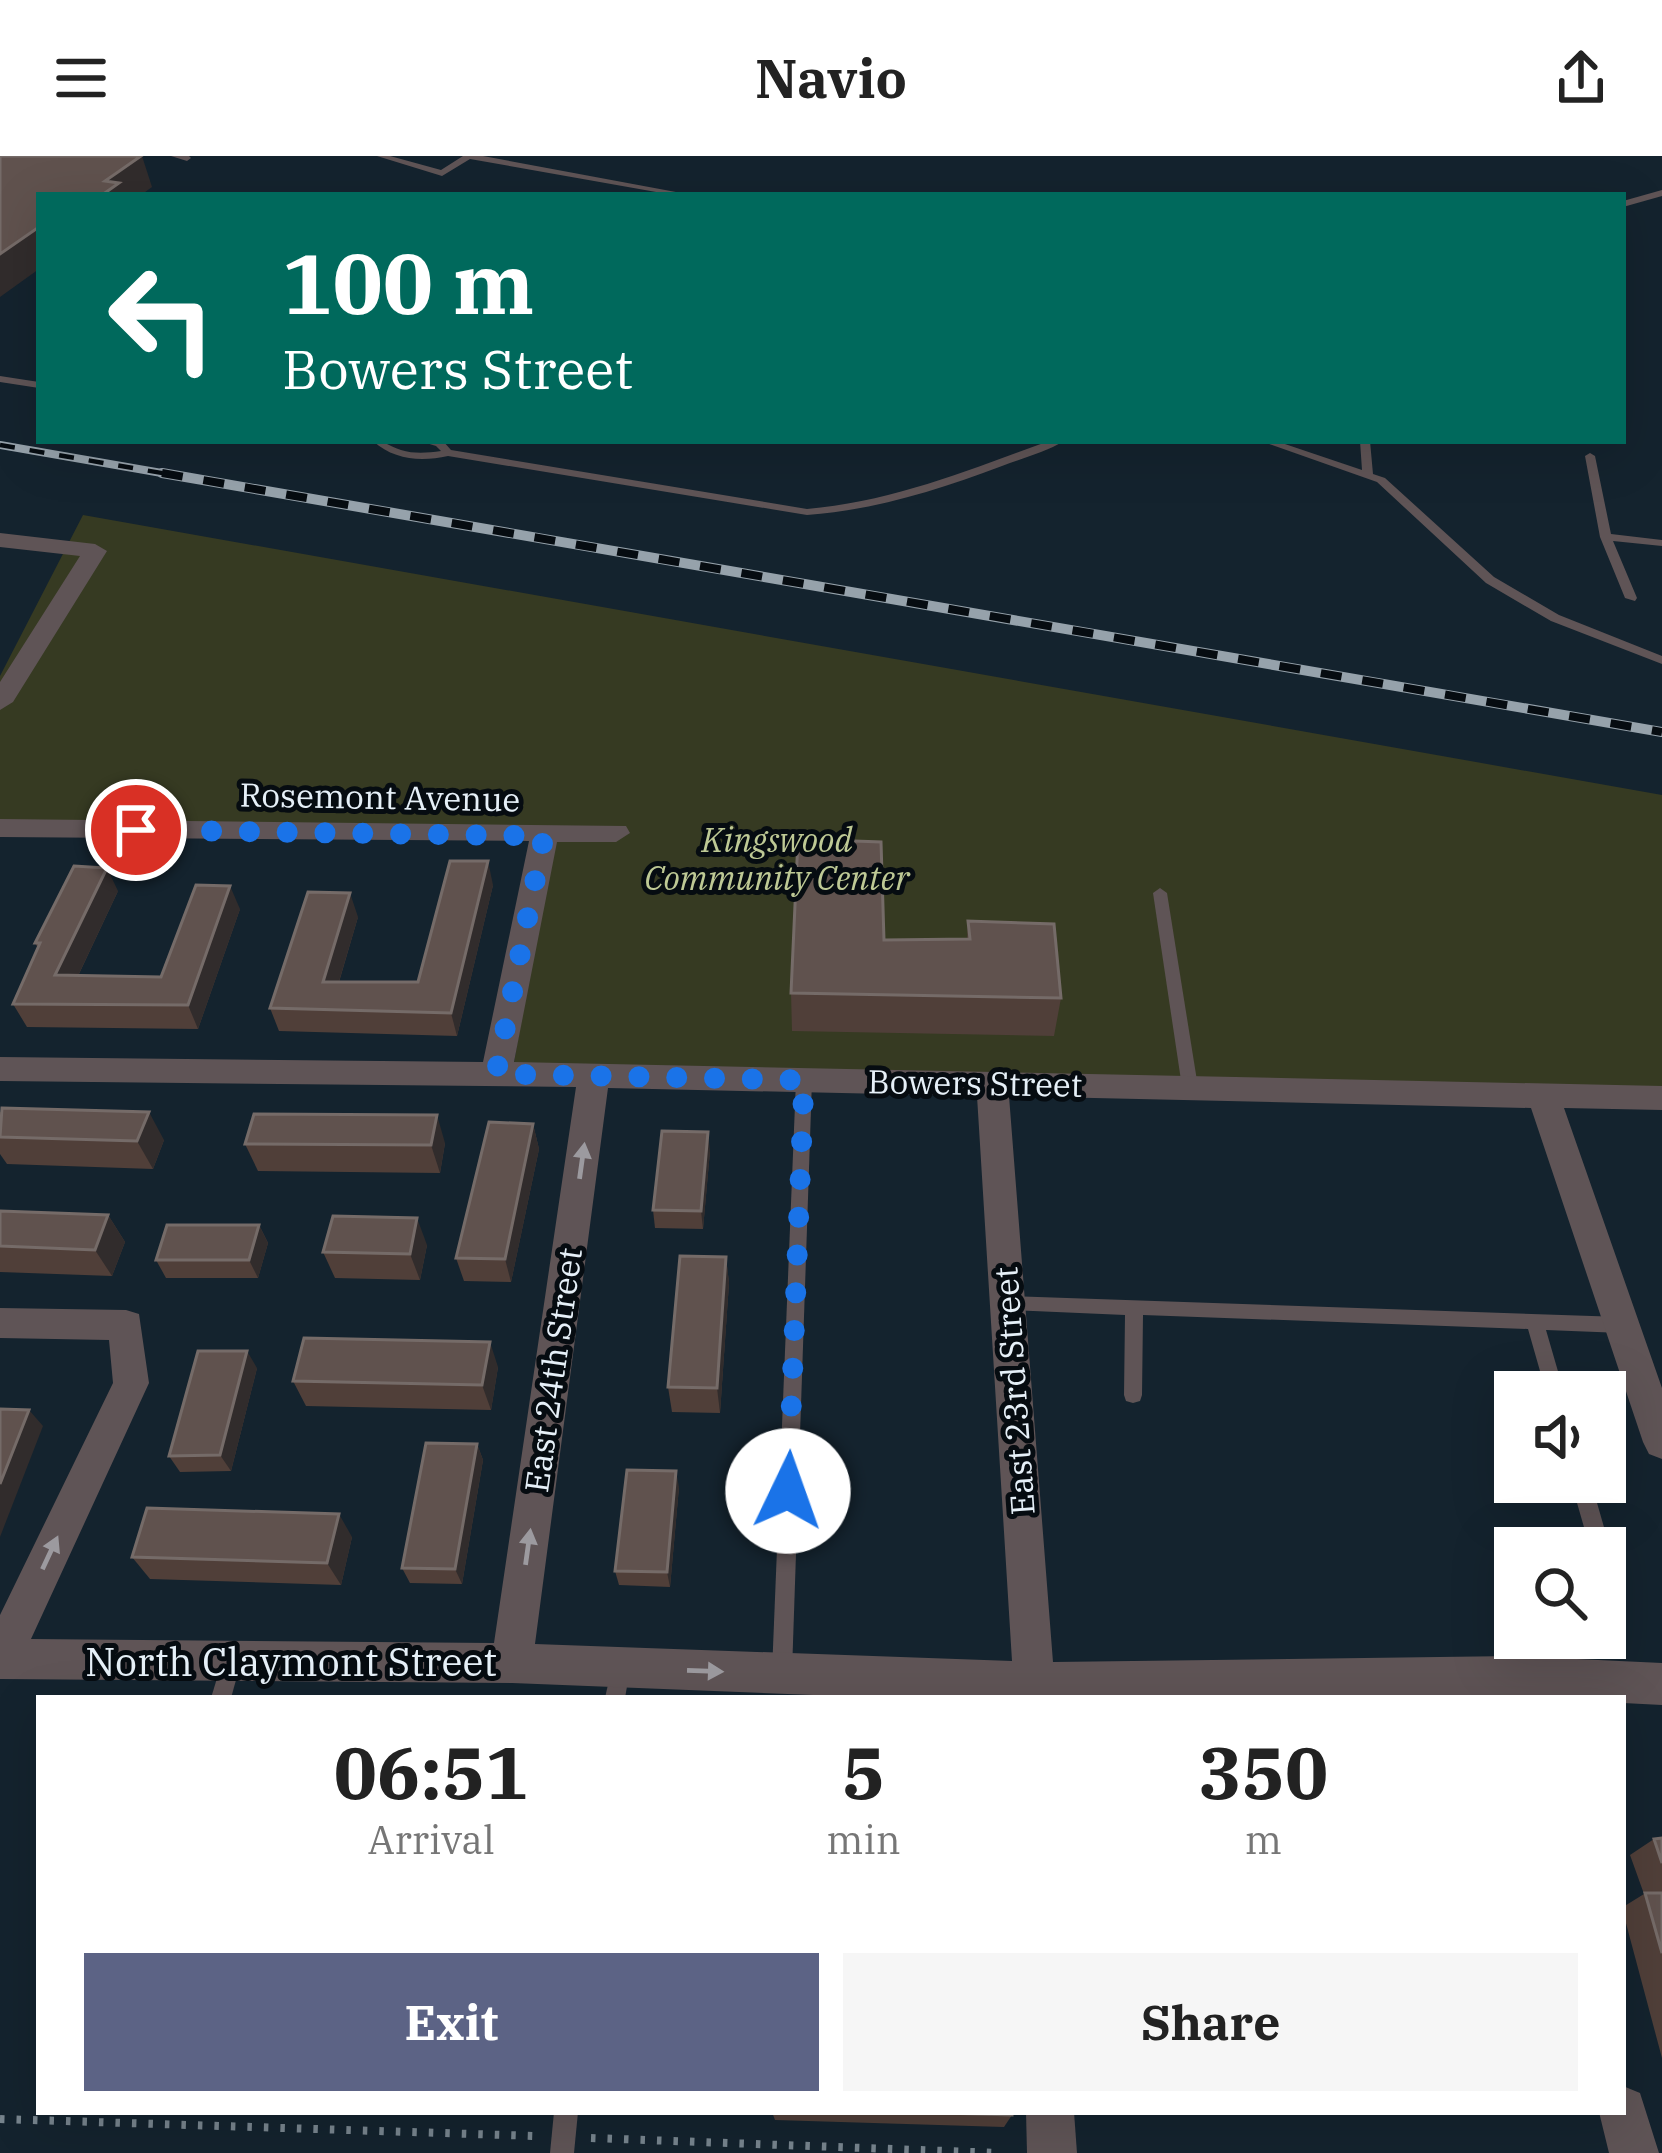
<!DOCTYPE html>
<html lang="en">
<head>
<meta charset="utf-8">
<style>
  :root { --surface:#fff; --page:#f6f6f6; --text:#222; --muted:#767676; --accent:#5c6385 }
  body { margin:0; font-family:"IBM Plex Serif",serif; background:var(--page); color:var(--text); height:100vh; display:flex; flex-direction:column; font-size:45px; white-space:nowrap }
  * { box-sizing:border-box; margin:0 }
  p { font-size:39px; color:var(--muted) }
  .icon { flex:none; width:66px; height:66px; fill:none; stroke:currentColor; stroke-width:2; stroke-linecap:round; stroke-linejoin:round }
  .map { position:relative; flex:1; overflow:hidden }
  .panel { position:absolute; left:36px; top:1539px; width:1590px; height:420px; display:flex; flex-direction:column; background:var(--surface); border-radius:0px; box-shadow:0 12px 48px #0002 }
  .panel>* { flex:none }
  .guide { position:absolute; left:36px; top:36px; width:1590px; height:252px; border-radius:0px; box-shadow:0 12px 48px #0002; background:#00695c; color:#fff; overflow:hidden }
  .fabs { position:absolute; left:1494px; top:1215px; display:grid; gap:24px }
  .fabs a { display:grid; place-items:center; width:132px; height:132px; border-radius:0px; background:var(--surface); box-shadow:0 12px 48px #0002; font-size:60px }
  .pin { position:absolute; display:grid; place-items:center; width:102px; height:102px; color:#fff; margin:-51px; border:6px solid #fff; border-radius:50%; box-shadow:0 3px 12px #0007 }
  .me { position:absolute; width:132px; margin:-66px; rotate:3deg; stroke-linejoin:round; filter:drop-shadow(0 0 9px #0008) }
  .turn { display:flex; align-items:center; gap:42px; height:252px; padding:0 48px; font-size:54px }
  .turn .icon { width:156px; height:156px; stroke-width:2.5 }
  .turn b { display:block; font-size:84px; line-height:102px }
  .eta { display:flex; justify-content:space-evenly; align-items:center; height:204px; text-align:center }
  .eta b { font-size:72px; font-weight:700; line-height:84px }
  .primary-button { display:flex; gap:24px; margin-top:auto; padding:24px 48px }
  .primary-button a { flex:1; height:138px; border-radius:0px; background:var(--accent); color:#fff; font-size:48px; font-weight:700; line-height:138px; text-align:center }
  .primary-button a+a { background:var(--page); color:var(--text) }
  header { display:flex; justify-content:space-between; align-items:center; height:156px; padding:0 48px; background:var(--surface); font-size:54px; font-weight:700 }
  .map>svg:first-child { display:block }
  .green { fill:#363a22 }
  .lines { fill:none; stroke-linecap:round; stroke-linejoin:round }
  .path { stroke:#77848d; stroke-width:8; stroke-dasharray:4.5 12; stroke-linecap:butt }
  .service { fill:#5f5456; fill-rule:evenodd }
  .minor { fill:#5f5456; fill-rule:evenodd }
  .rail-far1-casing { stroke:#96a2ab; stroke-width:8 }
  .rail-casing { stroke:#96a2ab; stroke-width:10 }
  .rail-far1 { stroke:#060c11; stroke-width:4.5; stroke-dasharray:15; stroke-linecap:butt }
  .rail { stroke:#060c11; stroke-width:8; stroke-dasharray:21; stroke-linecap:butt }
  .wall { fill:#503f39 }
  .shaded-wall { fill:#312c2c }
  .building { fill:#60524e; stroke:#756b68; stroke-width:3 }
  .oneway { fill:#9c9a9f }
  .route { stroke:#1a73e8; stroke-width:21; stroke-dasharray:0 37.8 }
  .labels { text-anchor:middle; stroke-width:10; stroke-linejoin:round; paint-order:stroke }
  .street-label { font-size:33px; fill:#e6f0f8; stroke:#060c11 }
  .park-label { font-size:33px; font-style:italic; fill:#bec995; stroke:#060c11 }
  .near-street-label { font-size:39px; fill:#e6f0f8; stroke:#060c11 }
</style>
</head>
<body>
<header><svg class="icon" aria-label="menu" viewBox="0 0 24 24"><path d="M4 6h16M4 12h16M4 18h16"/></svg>Navio<svg class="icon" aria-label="share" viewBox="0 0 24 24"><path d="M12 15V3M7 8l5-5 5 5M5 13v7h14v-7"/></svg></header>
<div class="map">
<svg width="1662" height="1997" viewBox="0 0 1662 1997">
  <rect width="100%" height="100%" fill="#14232e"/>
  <path class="green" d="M83,359L1662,639V934L512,918L553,680L0,672V520Z"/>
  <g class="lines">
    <g class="path">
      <path d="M0,1963L536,1980"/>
      <path d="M591,1982L1001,1997"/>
    </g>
    <g class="service">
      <path d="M171,0H189L191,2L187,5Z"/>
      <path d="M377,0H390L441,14L463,0H483L692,39H673L470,3L442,20Z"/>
      <path d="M1662,34V40L1623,51V45Z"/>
      <path d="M0,220L39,226V232L0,226Z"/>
      <path d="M373,285C385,285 389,290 401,294C414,298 427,297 441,295L436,290L420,285H443L451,294L807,353C892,346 969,314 1049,285H1064C1046,296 1023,302 1002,310C938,334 875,354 807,359L448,300C421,306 394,304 373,285Z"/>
      <path d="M1261,285H1276L1362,314L1360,285H1370L1373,318L1385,322L1494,421L1559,459L1662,500V508L1551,465L1486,427L1377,326Z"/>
      <path d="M1590,297L1595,300L1611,378L1662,384V390L1613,385L1637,442L1635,445L1625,442L1600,381L1585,300Z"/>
      <path d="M1160,732L1167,737L1198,931L1190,937L1182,931L1153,737Z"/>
      <path d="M804,918L812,924L792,1516L789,1523L782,1526L775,1523L772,1516L796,924Z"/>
      <path d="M1008,1140L1622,1161L1628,1164L1631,1169L1628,1174L1622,1177L1546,1174L1564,1236H1546L1528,1173L1143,1159L1142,1239L1140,1245L1133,1247L1126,1245L1124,1239L1125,1159L1008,1154L1002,1152L999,1147L1002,1142Z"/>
      <path d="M1571,1326H1591L1610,1392L1606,1399L1612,1401L1618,1418L1615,1425L1605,1426V1392H1590Z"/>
      <path d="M231,1496L238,1499L241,1506L231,1542H211L224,1499Z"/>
      <path d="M620,1503L627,1506L630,1513L625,1542H605L613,1506Z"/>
      <path d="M554,1956H578L574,1997H550Z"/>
    </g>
    <g class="minor">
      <path d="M0,377L95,388L107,395L13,546L0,554V526L80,400L0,391Z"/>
      <path d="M0,663L626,670L630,677L616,686H557L514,906L1662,930V954L1564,952L1662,1232V1303L1649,1298L1643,1286L1531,952L1009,940L1053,1506L1514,1500L1662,1507V1549L1623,1547V1542H889L512,1527L0,1523V1459L113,1227L109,1184L0,1182V1152L126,1154L139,1158L149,1227L31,1483L494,1487L576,931L0,925V901L483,906L529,685L0,681ZM608,932L977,940L1012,1505L535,1488Z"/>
      <path d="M1623,1930L1640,1937L1659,1997H1609L1599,1956H1623Z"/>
      <path d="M1026,1956H1074L1077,1997H1027Z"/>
    </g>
    <defs>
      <path id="rail-far1" d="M0,289L179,320"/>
      <path id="rail" d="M162,317L1662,576"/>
    </defs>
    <use href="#rail-far1" class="rail-far1-casing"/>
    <use href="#rail" class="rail-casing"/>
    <use href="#rail-far1" class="rail-far1"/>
    <use href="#rail" class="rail"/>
  </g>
  <g class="wall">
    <path d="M493,729L457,880L279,875L270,852L358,761L339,826H418Z"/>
    <path d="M118,735L78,820L161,821L240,753L198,873L27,871L13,848L38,792L35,787Z"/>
    <path d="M968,765L1061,842L1054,880L792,875L791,837L884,784L967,783Z"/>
    <path d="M0,956L164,984L153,1013L7,1008L0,998Z"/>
    <path d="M533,968L539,993L511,1126L464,1125L456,1102Z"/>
    <path d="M445,987L440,1017L258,1015L245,988Z"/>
    <path d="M710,995L703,1073L655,1072L653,1054Z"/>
    <path d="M0,1055L108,1059L125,1086L112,1120L0,1116Z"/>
    <path d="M259,1069L268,1087L258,1122H166L156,1104Z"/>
    <path d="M427,1089L420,1124L335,1122L323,1096Z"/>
    <path d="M726,1101L729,1127L720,1257L672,1256L668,1231Z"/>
    <path d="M498,1211L491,1254L306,1250L293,1225Z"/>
    <path d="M257,1212L231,1315L180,1316L169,1300Z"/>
    <path d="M477,1288L483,1304L462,1428L410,1427L402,1412Z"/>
    <path d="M679,1331L670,1431L619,1429L615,1415Z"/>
    <path d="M352,1381L341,1429L150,1423L132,1401Z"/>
    <path d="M1662,1682V1902L1623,1756V1751L1644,1738L1630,1699L1654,1683Z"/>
    <path d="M772,1956H1012V1959L1004,1971L775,1964Z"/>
  </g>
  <g class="shaded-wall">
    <path d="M142,0L152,31L141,39H102L105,25Z"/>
    <path d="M39,71V113L0,141V98Z"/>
    <path d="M488,705L493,729L457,880L451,857Z"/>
    <path d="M107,712L118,735L67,843L55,819Z"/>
    <path d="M230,730L240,753L198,873L188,849Z"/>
    <path d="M350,737L358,761L332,849L323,826Z"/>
    <path d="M149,956L164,984L153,1013L137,985Z"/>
    <path d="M437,959L445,987L440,1017L431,989Z"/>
    <path d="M533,968L539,993L511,1126L505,1103Z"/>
    <path d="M708,976L710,995L703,1073L701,1055Z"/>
    <path d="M108,1059L125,1086L112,1120L95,1094Z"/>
    <path d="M417,1062L427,1089L420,1124L410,1098Z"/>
    <path d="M259,1069L268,1087L258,1122L249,1104Z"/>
    <path d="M726,1101L729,1127L720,1257L717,1232Z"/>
    <path d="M490,1186L498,1211L491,1254L482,1229Z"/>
    <path d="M247,1195L257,1212L231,1315L220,1299Z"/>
    <path d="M29,1254L43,1270L0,1381V1328Z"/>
    <path d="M477,1288L483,1304L462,1428L455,1413Z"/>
    <path d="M676,1315L679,1331L670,1431L667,1416Z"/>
    <path d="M339,1358L352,1381L341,1429L327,1407Z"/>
  </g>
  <g class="building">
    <path d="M0,0H141L105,25L119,27L102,39H39V71L0,98Z"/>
    <path d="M798,683L881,686L884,784L970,783L968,765L1054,768L1061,842L791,837Z"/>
    <path d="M450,705H488L451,857L270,852L308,736L350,737L323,826H418Z"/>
    <path d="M74,710L107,712L55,819L161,821L196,729L230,730L188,849L13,848L40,787H35Z"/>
    <path d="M2,952L149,956L137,985L0,981Z"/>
    <path d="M254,958L437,959L431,989L245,988Z"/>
    <path d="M489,966L533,968L505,1103L456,1102Z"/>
    <path d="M662,975L708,976L701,1055L653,1054Z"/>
    <path d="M0,1055L108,1059L95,1094L0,1090Z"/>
    <path d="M333,1060L417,1062L410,1098L323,1096Z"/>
    <path d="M167,1069H259L249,1104H156Z"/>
    <path d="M680,1100L726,1101L717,1232L668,1231Z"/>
    <path d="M304,1182L490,1186L482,1229L293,1225Z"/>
    <path d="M198,1195H247L220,1299L169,1300Z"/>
    <path d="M0,1253L29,1254L0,1328Z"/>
    <path d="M426,1287L477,1288L455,1413L402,1412Z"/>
    <path d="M627,1314L676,1315L667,1416L615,1415Z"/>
    <path d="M147,1352L339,1358L327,1407L132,1401Z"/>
    <path d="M1662,1682V1707L1654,1683Z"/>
    <path d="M1645,1737H1662V1797Z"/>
    <path d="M907,1956H1012V1959Z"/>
  </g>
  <defs><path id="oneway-solid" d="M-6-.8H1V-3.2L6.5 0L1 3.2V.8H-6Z" transform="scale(3)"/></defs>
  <g class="oneway">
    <use href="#oneway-solid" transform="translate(582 1005) rotate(-82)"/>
    <use href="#oneway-solid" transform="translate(528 1391) rotate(-82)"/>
    <use href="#oneway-solid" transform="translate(50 1397) rotate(-65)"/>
    <use href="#oneway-solid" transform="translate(705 1515) rotate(2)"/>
  </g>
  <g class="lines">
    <path class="route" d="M136,674L544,680L496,918L804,924L788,1335"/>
  </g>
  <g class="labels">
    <g class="street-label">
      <text transform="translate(380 641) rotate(1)" y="12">Rosemont Avenue</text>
      <text transform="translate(975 927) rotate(1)" y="12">Bowers Street</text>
      <text transform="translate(553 1214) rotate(-82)" y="12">East 24th Street</text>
      <text transform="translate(1014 1235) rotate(-94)" y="12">East 23rd Street</text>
    </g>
    <g class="park-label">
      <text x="777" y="696">Kingswood<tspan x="777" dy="38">Community Center</tspan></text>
    </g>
    <g class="near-street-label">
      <text x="291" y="1520">North Claymont Street</text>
    </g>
  </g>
</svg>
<div class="fabs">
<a><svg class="icon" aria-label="sound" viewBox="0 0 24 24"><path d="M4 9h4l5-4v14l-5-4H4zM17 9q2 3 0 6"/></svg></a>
<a><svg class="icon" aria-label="search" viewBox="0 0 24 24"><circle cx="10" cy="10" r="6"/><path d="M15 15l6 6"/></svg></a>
</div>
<div class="pin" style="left:136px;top:674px;background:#d93025"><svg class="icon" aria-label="arrive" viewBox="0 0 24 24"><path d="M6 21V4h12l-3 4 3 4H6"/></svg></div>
<svg class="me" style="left:788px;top:1335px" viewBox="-20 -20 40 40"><circle r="19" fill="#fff"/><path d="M0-13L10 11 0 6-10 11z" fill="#1a73e8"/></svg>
<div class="guide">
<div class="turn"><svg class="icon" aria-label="left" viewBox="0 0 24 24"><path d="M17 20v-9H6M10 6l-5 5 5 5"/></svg><div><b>100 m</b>Bowers Street</div></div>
</div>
<section class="panel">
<div class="eta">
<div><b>06:51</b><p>Arrival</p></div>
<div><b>5</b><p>min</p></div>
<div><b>350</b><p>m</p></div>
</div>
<div class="primary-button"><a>Exit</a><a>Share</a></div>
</section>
</div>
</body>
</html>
